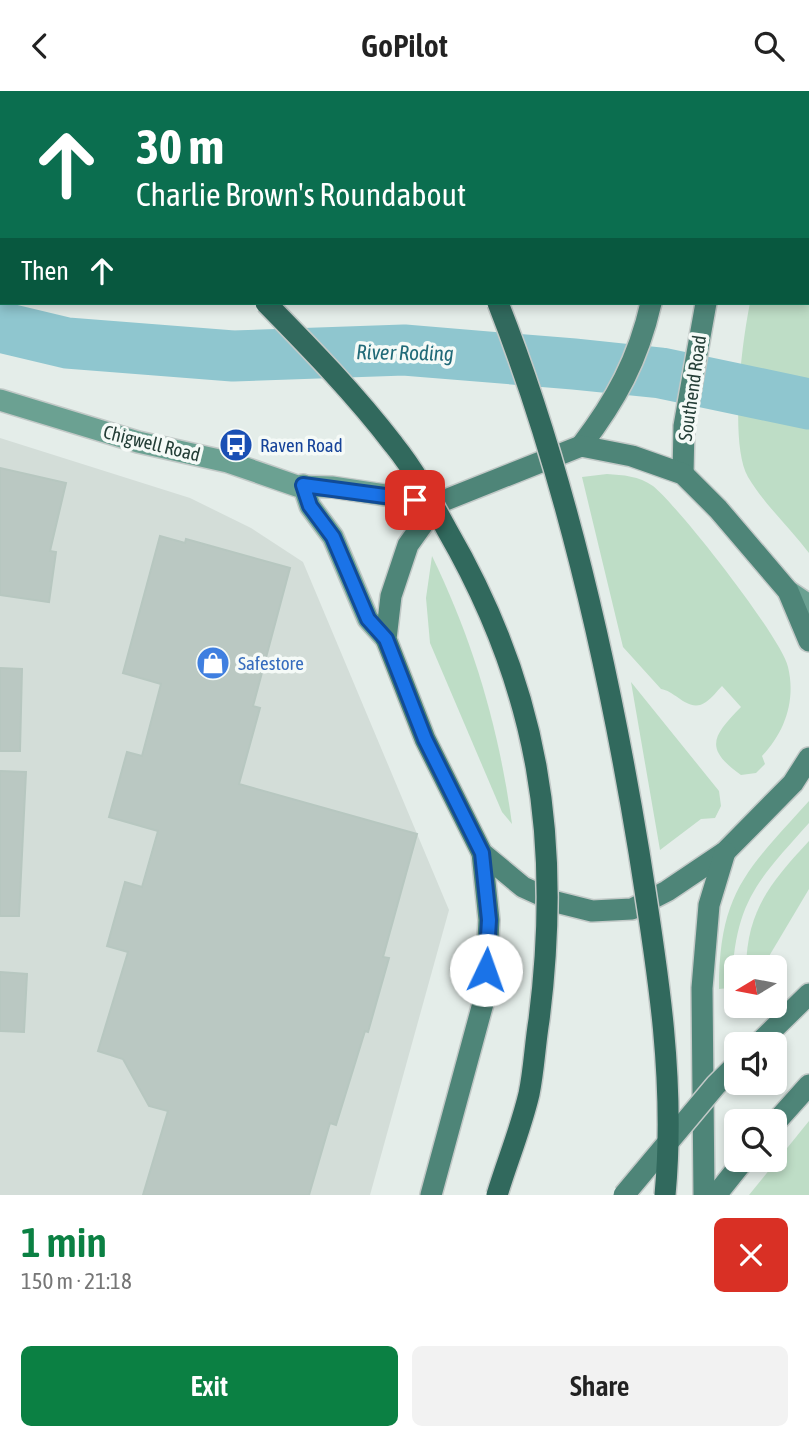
<!DOCTYPE html>
<html lang="en">
<head>
<meta charset="utf-8">
<style>
  :root { --surface:#fff; --page:#f2f2f2; --text:#222; --muted:#767676; --accent:#0b8043 }
  body { margin:0; font-family:"Asap Condensed",sans-serif; background:var(--page); color:var(--text); height:100vh; display:flex; flex-direction:column; font-size:26px; white-space:nowrap }
  * { box-sizing:border-box; margin:0 }
  p { font-size:23px; color:var(--muted) }
  .icon { flex:none; width:38px; height:38px; fill:none; stroke:currentColor; stroke-width:2; stroke-linecap:round; stroke-linejoin:round }
  .map { position:relative; height:1104px; overflow:hidden }
  .panel { display:flex; flex-direction:column; background:var(--surface); flex:1 }
  .panel>* { flex:none }
  .banner { position:absolute; left:0px; top:0px; width:810px; height:214px; box-shadow:0 4px 10px #0003; background:#0b6e4f; color:#fff; overflow:hidden }
  .needle { width:46px; rotate:260deg }
  .tools { position:absolute; left:724px; top:864px; display:grid; gap:14px }
  .tools a { display:grid; place-items:center; width:63px; height:63px; border-radius:10px; background:var(--surface); box-shadow:0 4px 10px #0003; font-size:35px }
  .pin { position:absolute; display:grid; place-items:center; width:60px; height:60px; color:#fff; margin:-30px; border-radius:14px; box-shadow:0 4px 10px #0006 }
  .me { position:absolute; width:77px; margin:-38px; rotate:3deg; stroke-linejoin:round; filter:drop-shadow(0 0 5px #0008) }
  .turn { display:flex; align-items:center; gap:24px; height:147px; padding:0 21px; font-size:32px }
  .turn .icon { width:91px; height:91px; stroke-width:2.5 }
  .turn b { display:block; font-size:49px; line-height:60px }
  .then { display:flex; align-items:center; height:66px; padding:0 21px; background:#0003; gap:14px; font-size:26px }
  .round { display:grid; place-items:center; flex:none; width:74px; height:74px; border-radius:10px; background:var(--page) }
  .overview { display:flex; align-items:center; justify-content:space-between; height:119px; padding:0 21px }
  h1 { font-size:42px; font-weight:600; line-height:52px; color:var(--accent) }
  .primary-button { display:flex; gap:14px; margin-top:auto; padding:14px 21px }
  .primary-button a { flex:1; height:80px; border-radius:10px; background:var(--accent); color:#fff; font-size:28px; font-weight:600; line-height:80px; text-align:center }
  .primary-button a+a { background:var(--page); color:var(--text) }
  header { display:flex; justify-content:space-between; align-items:center; height:91px; padding:0 21px; background:var(--surface); font-size:32px; font-weight:600 }
  .map>svg:first-child { display:block }
  .built { fill:#d3ddd8 }
  .green { fill:#beddc6 }
  .lines { fill:none; stroke-linecap:round; stroke-linejoin:round }
  .river { stroke:#8fc6cf; stroke-width:51 }
  .building { fill:#bac8c2; stroke:#b7c7c0; stroke-width:2 }
  .primary-casing { stroke:#c2c9c7; stroke-width:24 }
  .trunk-casing { stroke:#c2c9c7; stroke-width:24 }
  .motorway-casing { stroke:#c2c9c7; stroke-width:24 }
  .primary { stroke:#6ba192; stroke-width:21 }
  .trunk { stroke:#4e8578; stroke-width:21 }
  .motorway { stroke:#31695d; stroke-width:21 }
  .trunk-bridge-casing { stroke:#c2c9c7; stroke-width:24; stroke-linecap:butt }
  .motorway-bridge-casing { stroke:#c2c9c7; stroke-width:24; stroke-linecap:butt }
  .trunk-bridge { stroke:#4e8578; stroke-width:21 }
  .motorway-bridge { stroke:#31695d; stroke-width:21 }
  .route-casing { stroke:#114b97; stroke-width:18 }
  .route { stroke:#1a73e8; stroke-width:12 }
  .labels { text-anchor:middle; stroke-width:7; stroke-linejoin:round; paint-order:stroke }
  .street-label { font-size:19px; fill:#243e37; stroke:#f5faf7 }
  .transit-label { font-size:19px; fill:#164399; stroke:#f5faf7; text-anchor:start }
  .shop-label { font-size:19px; fill:#366cbe; stroke:#f5faf7; text-anchor:start }
  .water-label { font-size:21px; font-style:italic; fill:#206a78; stroke:#f5faf7 }
</style>
</head>
<body>
<header><svg class="icon" aria-label="back" viewBox="0 0 24 24"><path d="M15 5l-7 7 7 7"/></svg>GoPilot<svg class="icon" aria-label="search" viewBox="0 0 24 24"><circle cx="10" cy="10" r="6"/><path d="M15 15l6 6"/></svg></header>
<div class="map">
<svg width="809" height="1104" viewBox="0 0 809 1104">
  <rect width="100%" height="100%" fill="#e4ede9"/>
  <path class="built" d="M0,347L190,407L251,437L303,471L449,819L370,1104H0Z"/>
  <g class="green">
    <path d="M796,0H809V462C790,437 764,413 748,386C729,352 742,251 750,212H808V2Z"/>
    <path d="M607,383C623,384 639,385 653,395C679,416 781,546 788,576C796,609 785,641 762,665L765,673L756,682L741,684C703,657 713,645 741,616L722,595C717,600 712,607 706,611C689,623 676,600 661,598L623,556L582,386Z"/>
    <path d="M432,465C474,552 499,638 512,733L502,721L430,552L426,507Z"/>
    <path d="M631,591L719,700L721,715L715,727L701,728L660,759Z"/>
    <path d="M809,710V732C757,790 735,811 732,892L729,897L719,898C719,800 748,778 809,710Z"/>
    <path d="M809,750V798L762,877H746C747,819 771,791 809,750Z"/>
    <path d="M809,1030V1104H749Z"/>
  </g>
  <g class="lines">
    <path class="river" d="M0,236L67,252L233,265L404,259L574,273L661,282L809,313"/>
  </g>
  <g class="building">
    <path d="M0,377L66,392L50,460L56,461L49,511L0,504Z"/>
    <path d="M160,445L185,452L186,448L290,477L253,615L260,617L239,693L417,743L383,866L389,867L368,941L365,940L336,1034L330,1032L309,1104H143L168,1020L149,1015L123,968L98,960L128,861L107,855L125,791L142,796L158,740L109,726L127,661L142,665L161,593L123,582Z"/>
    <path d="M0,577L22,578L20,660H0Z"/>
    <path d="M0,680L26,681L19,825H0Z"/>
    <path d="M0,881L27,883L24,941L0,940Z"/>
  </g>
  <g class="lines">
    <defs>
      <g id="primary">
        <path d="M0,309L138,351L228,371L297,395L332,396L438,412"/>
        <path d="M303,394L310,415L333,446L368,528L386,548"/>
        <path d="M788,500L809,514"/>
      </g>
      <g id="trunk">
        <path d="M698,2V0"/>
        <path d="M751,2L752,0"/>
        <path d="M581,355C616,309 638,269 651,212"/>
        <path d="M683,383L684,335L706,212"/>
        <path d="M809,550L788,500L718,418L683,383L632,365L581,355L438,412L408,454L391,505L386,548L425,648L482,762L523,796L556,811L592,820L632,818L667,800L725,761L793,692L809,667"/>
        <path d="M757,954L809,903"/>
        <path d="M775,1032L809,994"/>
        <path d="M431,1104L485,905L489,829L482,762"/>
        <path d="M704,1104L702,897L709,814L725,761"/>
        <path d="M716,1104L744,1069"/>
      </g>
      <g id="motorway">
        <path d="M13,0L15,2"/>
        <path d="M60,0L69,2"/>
        <path d="M391,0L392,2"/>
        <path d="M808,113H809"/>
      </g>
    </defs>
    <use href="#primary" class="primary-casing"/>
    <use href="#trunk" class="trunk-casing"/>
    <use href="#motorway" class="motorway-casing"/>
    <use href="#primary" class="primary"/>
    <use href="#trunk" class="trunk"/>
    <use href="#motorway" class="motorway"/>
    <defs>
      <path id="trunk-bridge" d="M624,1104L716,994L737,973"/>
      <g id="motorway-bridge">
        <path d="M266,212C311,258 355,303 394,354C415,380 431,410 447,439C539,598 562,748 539,929C535,953 534,979 529,1003C521,1037 507,1071 497,1104"/>
        <path d="M498,212C566,385 609,578 639,761C657,875 676,988 665,1104"/>
      </g>
    </defs>
    <use href="#trunk-bridge" class="trunk-bridge-casing"/>
    <use href="#motorway-bridge" class="motorway-bridge-casing"/>
    <use href="#trunk-bridge" class="trunk-bridge"/>
    <use href="#motorway-bridge" class="motorway-bridge"/>
  </g>
  <g class="lines">
    <defs>
      <path id="route" d="M415,409L303,394L310,415L333,446L368,528L386,548L425,648L482,762L489,829L486,879"/>
    </defs>
    <use href="#route" class="route-casing"/>
    <use href="#route" class="route"/>
  </g>
  <defs>
    <symbol id="bus-disc" viewBox="-11 -11 22 22"><circle r="9.5" fill="#1a4fb4" stroke="#f5faf7"/><path d="M-5-6H5V4H4V6H2V4H-2V6H-4V4H-5ZM-3.5-4V0h7V-4ZM-3.5 1.2v1.5H-2V1.2ZM2 1.2v1.5H3.5V1.2Z" fill="#fff"/></symbol>
    <symbol id="shop-disc" viewBox="-11 -11 22 22"><circle r="9.5" fill="#3f7fe0" stroke="#f5faf7"/><path d="M-5-2.5h2.3a2.7 3.5 0 0 1 5.4 0H5L5.5 6h-11ZM-1.5-2.5h3a1.5 2.3 0 0 0-3 0Z" fill="#fff"/></symbol>
  </defs>
  <g fill-rule="evenodd">
    <use href="#bus-disc" x="217" y="335" width="38" height="38"/>
    <use href="#shop-disc" x="194" y="553" width="38" height="38"/>
  </g>
  <g class="labels">
    <g class="street-label">
      <text transform="translate(692 297) rotate(-82)" y="7">Southend Road</text>
      <text transform="translate(152 352) rotate(14)" y="7">Chigwell Road</text>
    </g>
    <g class="transit-label">
      <text x="260" y="361">Raven Road</text>
    </g>
    <g class="shop-label">
      <text x="238" y="579">Safestore</text>
    </g>
    <g class="water-label">
      <text transform="translate(405 262) rotate(1)" y="7">River Roding</text>
    </g>
  </g>
</svg>
<div class="tools">
<a><svg class="needle" viewBox="-14 -14 28 28"><path d="M0-13l5 13h-10z" fill="#e53935"/><path d="M0 13l5-13h-10z" fill="#767676"/></svg></a>
<a><svg class="icon" aria-label="sound" viewBox="0 0 24 24"><path d="M4 9h4l5-4v14l-5-4H4zM17 9q2 3 0 6"/></svg></a>
<a><svg class="icon" aria-label="search" viewBox="0 0 24 24"><circle cx="10" cy="10" r="6"/><path d="M15 15l6 6"/></svg></a>
</div>
<div class="pin" style="left:415px;top:409px;background:#d93025"><svg class="icon" aria-label="arrive" viewBox="0 0 24 24"><path d="M6 21V4h12l-3 4 3 4H6"/></svg></div>
<svg class="me" style="left:486px;top:879px" viewBox="-20 -20 40 40"><circle r="19" fill="#fff"/><path d="M0-13L10 11 0 6-10 11z" fill="#1a73e8"/></svg>
<div class="banner">
<div class="turn"><svg class="icon" aria-label="ahead" viewBox="0 0 24 24"><path d="M12 20V5M6 11l6-6 6 6"/></svg><div><b>30 m</b>Charlie Brown's Roundabout</div></div>
<div class="then">Then<svg class="icon" aria-label="ahead" viewBox="0 0 24 24"><path d="M12 20V5M6 11l6-6 6 6"/></svg></div>
</div>
</div>
<section class="panel">
<div class="overview"><div><h1>1 min</h1><p>150 m · 21:18</p></div><a class="round" style="background:#d93025;color:#fff"><svg class="icon" aria-label="close" viewBox="0 0 24 24"><path d="M6 6l12 12M18 6L6 18"/></svg></a></div>
<div class="primary-button"><a>Exit</a><a>Share</a></div>
</section>
</body>
</html>
